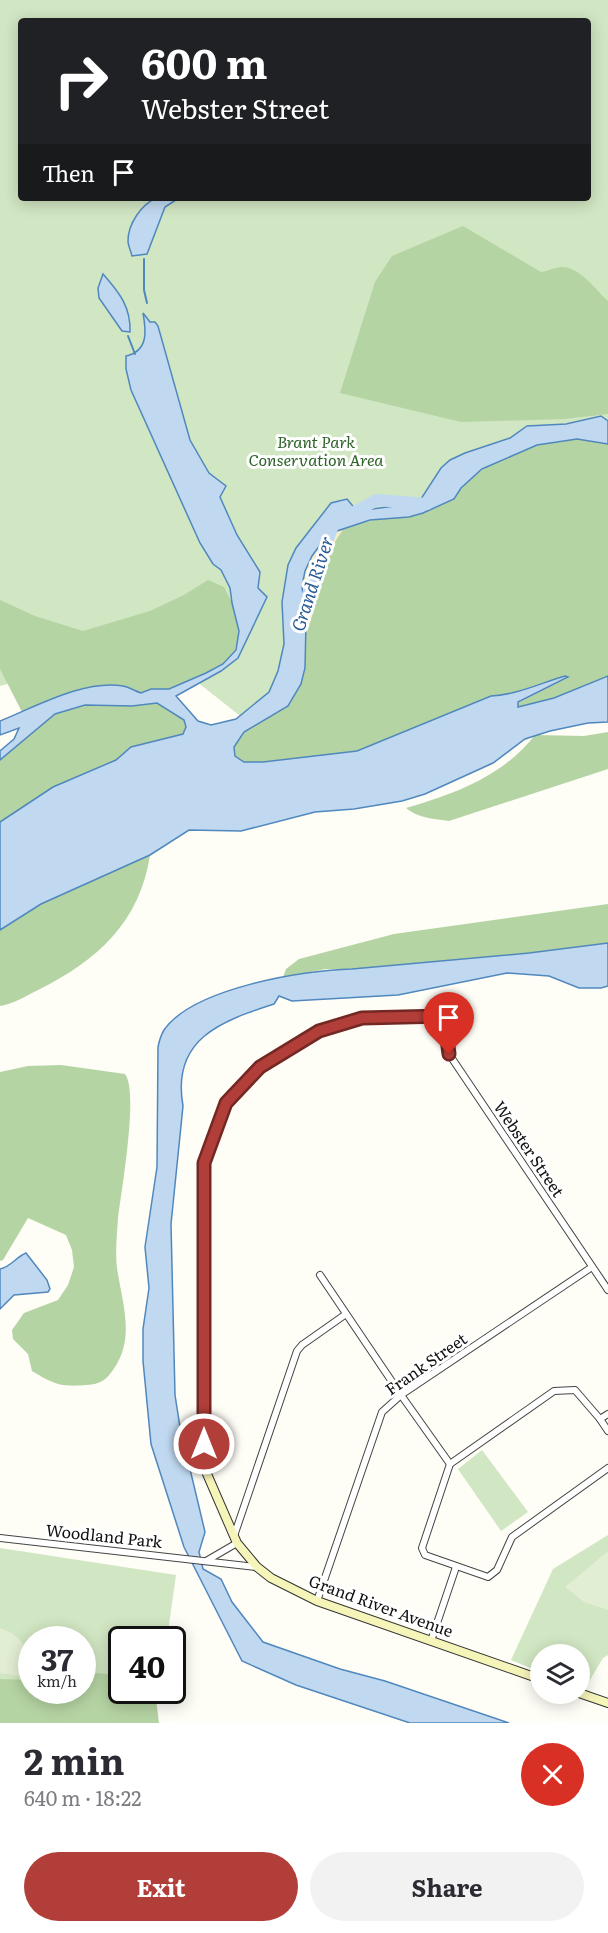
<!DOCTYPE html>
<html lang="en">
<head>
<meta charset="utf-8">
<style>
  :root { --surface:#fff; --page:#f2f2f3; --text:#2b2b33; --muted:#7c7c81; --accent:#b13e38 }
  body { margin:0; font-family:Literata,serif; background:var(--page); color:var(--text); height:100vh; display:flex; flex-direction:column; font-size:22px; white-space:nowrap }
  * { box-sizing:border-box; margin:0 }
  p { font-size:20px; color:var(--muted) }
  .icon { flex:none; width:33px; height:33px; fill:none; stroke:currentColor; stroke-width:2; stroke-linecap:round; stroke-linejoin:round }
  .map { position:relative; height:1723px; overflow:hidden }
  .panel { display:flex; flex-direction:column; background:var(--surface); flex:1 }
  .panel>* { flex:none }
  .top-card { position:absolute; left:18px; top:18px; width:573px; height:183px; border-radius:6px; box-shadow:0 3px 15px #0003; background:#202124; color:#fff; overflow:hidden }
  .controls { position:absolute; left:530px; top:1644px; display:grid; gap:12px }
  .controls a { display:grid; place-items:center; width:60px; height:60px; border-radius:50%; background:var(--surface); box-shadow:0 3px 15px #0003; font-size:30px }
  .speed { position:absolute; left:18px; top:1626px; display:flex; gap:12px; font-size:30px; font-weight:700; text-align:center }
  .speed>* { display:grid; place-content:center; width:78px; height:78px; border-radius:50%; background:var(--surface); box-shadow:0 3px 15px #0003; line-height:1 }
  .speed small { font-size:15px; font-weight:400 }
  .speed .limit { border:3px solid #111; border-radius:9px; background:#fff; color:#111 }
  .pin { position:absolute; display:grid; place-items:center; width:51px; height:51px; color:#fff; margin:-62px -26px; border-radius:50% 50% 50% 0; rotate:-45deg; box-shadow:0 0 6px #0007 }
  .pin .icon { rotate:45deg }
  .me { position:absolute; width:66px; margin:-33px; rotate:0deg; stroke-linejoin:round; filter:drop-shadow(0 0 4px #0008) }
  .turn { display:flex; align-items:center; gap:21px; height:126px; padding:0 24px; font-size:27px }
  .turn .icon { width:78px; height:78px; stroke-width:2.5 }
  .turn b { display:block; font-size:42px; line-height:51px }
  .then { display:flex; align-items:center; height:57px; padding:0 24px; background:#0003; gap:12px; font-size:22px }
  .round { display:grid; place-items:center; flex:none; width:63px; height:63px; border-radius:32px; background:var(--page) }
  .summary { display:flex; align-items:center; justify-content:space-between; height:102px; padding:0 24px }
  h1 { font-size:36px; font-weight:700; line-height:45px }
  .cta { display:flex; gap:12px; margin-top:auto; padding:12px 24px }
  .cta a { flex:1; height:69px; border-radius:36px; background:var(--accent); color:#fff; font-size:24px; font-weight:700; line-height:69px; text-align:center }
  .cta a+a { background:var(--page); color:var(--text) }
  .map>svg:first-child { display:block }
  .green { fill:#d1e6c2; fill-rule:evenodd }
  .forest { fill:#b5d4a3 }
  .sand { fill:#f4eec8 }
  .pitch { fill:#e2eed3 }
  .water { fill:#c0d9f0; stroke:#5088be; stroke-width:1.5 }
  .lines { fill:none; stroke-linecap:round; stroke-linejoin:round }
  .stream { stroke:#5088be; stroke-width:2 }
  .river { stroke:#c0d9f0; stroke-width:12 }
  .street-casing { stroke:#444; stroke-width:8 }
  .secondary-casing { stroke:#333; stroke-width:10 }
  .street { stroke:#fff; stroke-width:6 }
  .secondary { stroke:#f6f5b9; stroke-width:8 }
  .route-casing { stroke:#732824; stroke-width:15 }
  .route { stroke:#b13e38; stroke-width:10 }
  .labels { text-anchor:middle; stroke-width:6; stroke-linejoin:round; paint-order:stroke }
  .park-label { font-size:16px; font-style:italic; fill:#2e6228; stroke:#fff }
  .street-label { font-size:16px; fill:#111; stroke:#fff }
  .water-label { font-size:18px; font-style:italic; fill:#285b95; stroke:#fff }
</style>
</head>
<body>
<div class="map">
<svg width="608" height="1723" viewBox="0 0 608 1723">
  <rect width="100%" height="100%" fill="#fefdf6"/>
  <g class="green">
    <path d="M0,0H608V629L268,738L153,647L0,686ZM21,21H588V198H21Z"/>
    <path d="M482,1450L528,1512L501,1531L458,1469Z"/>
    <path d="M608,1535V1655L603,1658L584,1690L579,1688V1654H540V1672L511,1660L553,1569Z"/>
    <path d="M0,1548L176,1575L167,1639L122,1640V1690L160,1691L159,1699L0,1690ZM32,1640H82V1690H32Z"/>
  </g>
  <g class="forest">
    <path d="M463,226L541,272C547,271 554,268 561,267C579,266 596,290 608,301V414L565,419L461,422L340,393L375,282L392,256Z"/>
    <path d="M577,439L608,444V676L554,698L518,708V703L568,677L565,676C540,683 516,696 491,696L357,751L263,762H244L234,756V747L244,732L288,706L305,668V637L328,534L357,524L386,518L454,499C468,474 510,451 539,445C552,442 564,441 577,439Z"/>
    <path d="M208,580L224,587L232,603L239,631L236,650L223,664L206,673L169,689H151L140,694C101,675 59,696 22,712L0,669V600L35,616L83,631L150,611L184,595Z"/>
    <path d="M157,703L184,720L186,727L184,734L131,747L116,760L53,787L0,822V760L55,714L85,705L132,706Z"/>
    <path d="M608,732V769L449,821C435,819 417,818 406,808C455,794 503,776 535,735L584,736Z"/>
    <path d="M150,855C140,922 97,961 38,990C26,996 13,1004 0,1006V930L41,904Z"/>
    <path d="M608,904V943L529,953L352,969H326L283,977L286,969L299,959L394,934Z"/>
    <path d="M61,1065L125,1074C139,1092 121,1192 118,1218C117,1234 115,1253 117,1268C122,1303 136,1338 113,1370C106,1380 100,1384 87,1385C61,1387 55,1385 32,1371L28,1354L13,1339L12,1330L24,1313L58,1300L68,1285L74,1267L72,1250L66,1235L28,1218L3,1260L0,1261V1072L28,1066Z"/>
    <path d="M83,1672L121,1675L122,1690L155,1691L159,1723H0V1679L31,1680L32,1690H82Z"/>
  </g>
  <path class="sand" d="M343,530C319,560 320,602 305,637L302,587L305,571L318,545L328,534Z"/>
  <g class="pitch">
    <path d="M608,1551V1610L584,1602L565,1587Z"/>
    <path d="M0,1628C24,1636 32,1655 31,1678L0,1673Z"/>
  </g>
  <g class="water">
    <path d="M156,198H179L165,207L147,254L132,256C131,251 128,246 128,241C128,224 141,205 156,198Z"/>
    <path d="M103,274C119,292 131,307 130,332L122,331L99,298L98,288Z"/>
    <path d="M143,313L150,322H155L158,326L190,440L209,473L226,486L220,497L237,535L260,572L258,588L267,597L238,658L221,671L176,696L198,721L211,725L236,719L269,692L278,671L284,644L282,602L288,565L296,548L331,503L347,499L357,511L410,504L421,499L441,468L450,460L465,453L510,438L527,426L566,424L601,416L608,421V444L577,439L537,445L482,469L461,488L454,499L423,513L409,517L370,520L328,534L312,556L305,571L302,586L306,623L305,668L301,684L288,706L244,732L234,747L235,756L244,762H263L357,751L491,696C516,695 541,683 565,676L568,677L518,702V707L554,698L608,676V722L588,723L550,731L525,739L493,763L425,794L402,801L354,809L315,812L241,831L189,830L150,855L41,904L0,930V822L53,787L116,760L131,747L183,734L186,727L184,720L157,703L132,706L85,705L55,714L0,760V751L14,739L19,728L0,735V721C35,707 85,679 123,686C129,687 135,691 141,693L151,689H169L206,673L223,664L236,650L239,631L232,603L230,588L221,570L213,564L200,543L131,390L126,369V356C149,351 146,330 143,313Z"/>
    <path d="M608,943V986L601,988H579L549,976L507,973L398,995L292,1001L279,996L274,1004C221,1021 171,1039 183,1106L171,1224L175,1395L180,1427L205,1532L199,1552L203,1569L221,1579L232,1602L263,1642L340,1669L385,1681L509,1723H410L296,1685L242,1661L184,1547L151,1444L143,1361V1329L149,1288L145,1247L157,1167L158,1047C159,1042 161,1035 164,1030C193,988 304,970 352,969L529,953Z"/>
    <path d="M26,1253L47,1280L50,1289L48,1292L14,1295L0,1309V1269C11,1267 16,1257 26,1253Z"/>
  </g>
  <g class="lines">
    <g class="stream">
      <path d="M144,259V290L147,303"/>
      <path d="M128,336L135,354"/>
    </g>
    <path class="river" d="M299,619L334,523L377,500L427,504"/>
    <defs>
      <g id="street">
        <path d="M444,1016L449,1054L608,1290"/>
        <path d="M320,1275L401,1395L450,1464"/>
        <path d="M600,1419L608,1414"/>
        <path d="M608,1431L600,1419L575,1390L554,1391L450,1464L422,1548L425,1555L488,1577L497,1570L512,1537L608,1468"/>
        <path d="M234,1536L297,1351L302,1345L346,1314"/>
        <path d="M0,1538L256,1567"/>
        <path d="M206,1561L237,1543"/>
        <path d="M317,1601L382,1412L401,1395L592,1267"/>
        <path d="M431,1641L456,1567"/>
      </g>
      <g id="secondary">
        <path d="M444,1016L362,1018L319,1031L260,1067L226,1103L204,1163V1467L237,1543L257,1567L271,1578L317,1601L540,1679"/>
        <path d="M579,1693L608,1703"/>
      </g>
    </defs>
    <use href="#street" class="street-casing"/>
    <use href="#secondary" class="secondary-casing"/>
    <use href="#street" class="street"/>
    <use href="#secondary" class="secondary"/>
  </g>
  <g class="lines">
    <defs>
      <path id="route" d="M204,1444V1163L226,1103L260,1067L319,1031L362,1018L444,1016L449,1054"/>
    </defs>
    <use href="#route" class="route-casing"/>
    <use href="#route" class="route"/>
  </g>
  <g class="labels">
    <g class="park-label">
      <text x="316" y="448">Brant Park<tspan x="316" dy="18">Conservation Area</tspan></text>
    </g>
    <g class="street-label">
      <text transform="translate(529 1149) rotate(56)" y="6">Webster Street</text>
      <text transform="translate(426 1364) rotate(-35)" y="6">Frank Street</text>
      <text transform="translate(104 1536) rotate(6)" y="6">Woodland Park</text>
      <text transform="translate(381 1606) rotate(20)" y="6">Grand River Avenue</text>
    </g>
    <g class="water-label">
      <text transform="translate(313 584) rotate(-72)" y="6">Grand River</text>
    </g>
  </g>
</svg>
<div class="controls">
<a><svg class="icon" aria-label="layers" viewBox="0 0 24 24"><path d="M12 4l9 5-9 5-9-5zM3 14l9 5 9-5"/></svg></a>
</div>
<div class="speed"><div>37<small>km/h</small></div><div class="limit">40</div></div>
<div class="pin" style="left:449px;top:1054px;background:#d93025"><svg class="icon" aria-label="arrive" viewBox="0 0 24 24"><path d="M6 21V4h12l-3 4 3 4H6"/></svg></div>
<svg class="me" style="left:204px;top:1444px" viewBox="-20 -20 40 40"><circle r="17" fill="#b13e38" stroke="#fff" stroke-width="3"/><path d="M0-11L8 9 0 5-8 9z" fill="#fff"/></svg>
<div class="top-card">
<div class="turn"><svg class="icon" aria-label="right" viewBox="0 0 24 24"><path d="M7 20v-9h11M14 6l5 5-5 5"/></svg><div><b>600 m</b>Webster Street</div></div>
<div class="then">Then<svg class="icon" aria-label="arrive" viewBox="0 0 24 24"><path d="M6 21V4h12l-3 4 3 4H6"/></svg></div>
</div>
</div>
<section class="panel">
<div class="summary"><div><h1>2 min</h1><p>640 m · 18:22</p></div><a class="round" style="background:#d93025;color:#fff"><svg class="icon" aria-label="close" viewBox="0 0 24 24"><path d="M6 6l12 12M18 6L6 18"/></svg></a></div>
<div class="cta"><a>Exit</a><a>Share</a></div>
</section>
</body>
</html>
